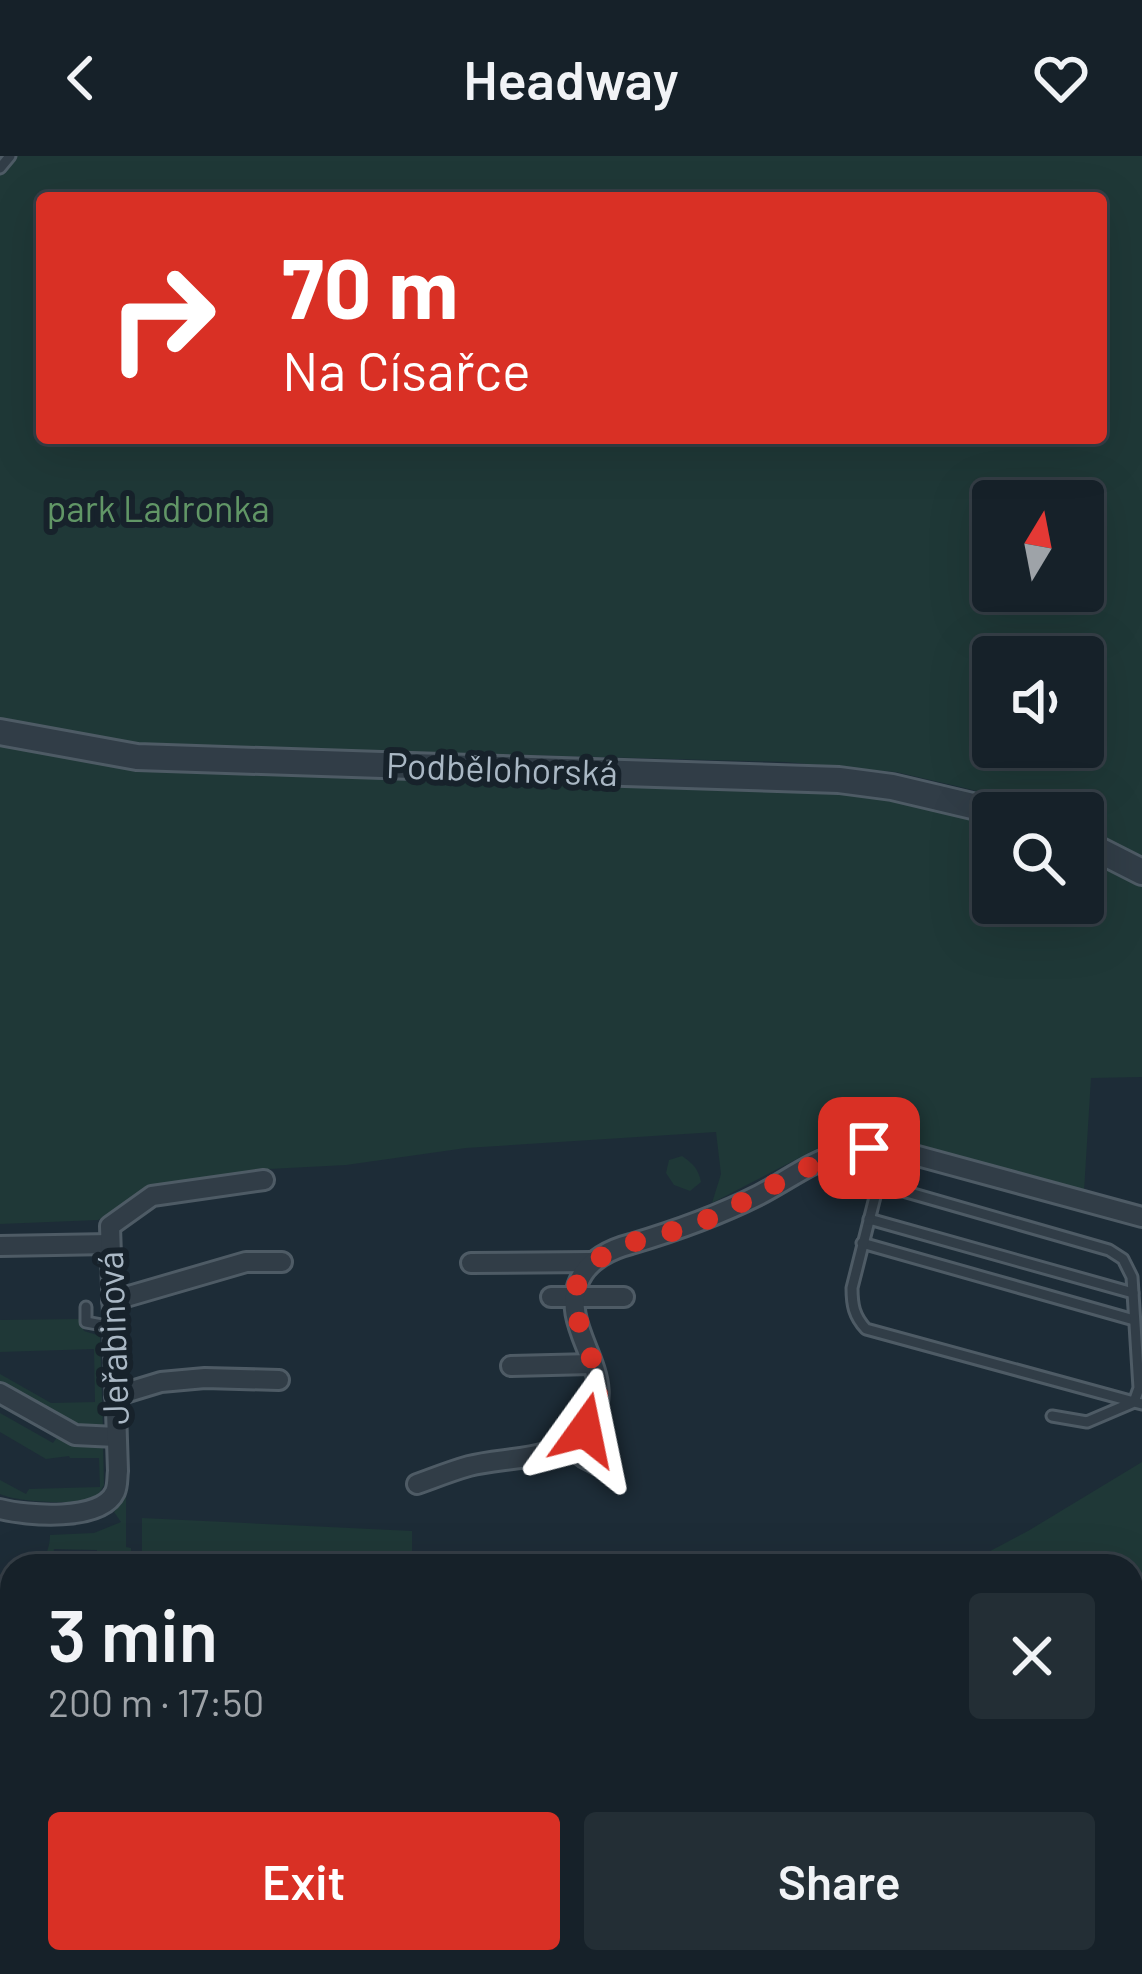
<!DOCTYPE html>
<html lang="en">
<head>
<meta charset="utf-8">
<style>
  :root { --surface:#162129; --page:#232e35; --text:#f1f3f6; --muted:#9ea3a8; --line:#353e46; --accent:#d93025 }
  body { margin:0; font-family:Barlow,sans-serif; background:var(--page); color:var(--text); height:100vh; display:flex; flex-direction:column; font-size:45px; white-space:nowrap }
  * { box-sizing:border-box; margin:0 }
  p { font-size:39px; color:var(--muted) }
  .icon { flex:none; width:66px; height:66px; fill:none; stroke:currentColor; stroke-width:2; stroke-linecap:round; stroke-linejoin:round }
  .map { position:relative; flex:1; overflow:hidden }
  .sheet { position:absolute; left:0px; top:1398px; width:1143px; height:420px; display:flex; flex-direction:column; background:var(--surface); border-radius:36px 36px 0 0; box-shadow:0 12px 48px #0002,0 0 0 3px var(--line) }
  .sheet>* { flex:none }
  .guide { position:absolute; left:36px; top:36px; width:1071px; height:252px; border-radius:12px; box-shadow:0 12px 48px #0002,0 0 0 3px var(--line); background:#d93025; color:#fff; overflow:hidden }
  .needle { width:78px; rotate:10deg }
  .controls { position:absolute; left:972px; top:324px; display:grid; gap:24px }
  .controls a { display:grid; place-items:center; width:132px; height:132px; border-radius:12px; background:var(--surface); box-shadow:0 12px 48px #0002,0 0 0 3px var(--line); font-size:60px }
  .pin { position:absolute; display:grid; place-items:center; width:102px; height:102px; color:#fff; margin:-51px; border-radius:24px; box-shadow:0 6px 18px #0006 }
  .me { position:absolute; width:132px; margin:-66px; rotate:12deg; stroke-linejoin:round; filter:drop-shadow(0 0 9px #0008) }
  .turn { display:flex; align-items:center; gap:42px; height:252px; padding:0 48px; font-size:54px }
  .turn .icon { width:156px; height:156px; stroke-width:2.5 }
  .turn b { display:block; font-size:84px; line-height:102px }
  .round { display:grid; place-items:center; flex:none; width:126px; height:126px; border-radius:12px; background:var(--page) }
  .head { display:flex; align-items:center; justify-content:space-between; height:204px; padding:0 48px }
  h1 { font-size:72px; font-weight:600; line-height:90px }
  .cta { display:flex; gap:24px; margin-top:auto; padding:24px 48px }
  .cta a { flex:1; height:138px; border-radius:12px; background:var(--accent); color:#fff; font-size:48px; font-weight:600; line-height:138px; text-align:center }
  .cta a+a { background:var(--page); color:var(--text) }
  header { display:flex; justify-content:space-between; align-items:center; height:156px; padding:0 48px; background:var(--surface); font-size:54px; font-weight:600 }
  .map>svg:first-child { display:block }
  .green { fill:#1f3837; fill-rule:evenodd }
  .lines { fill:none; stroke-linecap:round; stroke-linejoin:round }
  .service-casing { stroke:#4e5b65; stroke-width:15 }
  .minor-casing { stroke:#4e5b65; stroke-width:24 }
  .tertiary-casing { stroke:#4e5b65; stroke-width:30 }
  .service { stroke:#313d47; stroke-width:9 }
  .minor { stroke:#313d47; stroke-width:18 }
  .tertiary { stroke:#313d47; stroke-width:24 }
  .route { stroke:#d93025; stroke-width:21; stroke-dasharray:0 37.8 }
  .labels { text-anchor:middle; stroke-width:12; stroke-linejoin:round; paint-order:stroke }
  .park-label { font-size:36px; fill:#619666; stroke:#17222b }
  .street-label { font-size:36px; fill:#aab8c5; stroke:#17222b }
</style>
</head>
<body>
<header><svg class="icon" aria-label="back" viewBox="0 0 24 24"><path d="M15 5l-7 7 7 7"/></svg>Headway<svg class="icon" aria-label="heart" viewBox="0 0 24 24"><path d="M12 20l-8-8c-3-5 5-10 8-4 3-6 11-1 8 4z"/></svg></header>
<div class="map">
<svg width="1142" height="1818" viewBox="0 0 1142 1818">
  <rect width="100%" height="100%" fill="#1d2c37"/>
  <g class="green">
    <path d="M0,0H1142V704L1083,678V657H1031L973,634L896,616L786,606L147,589L99,585L0,564ZM42,42H1101V282H42ZM993,345H1083V435H993ZM993,501H1083V591H993Z"/>
    <path d="M0,586L71,602L142,611L832,631L918,644L993,665V747H1083V702L1142,730V921L1091,922L1084,1035L894,983L861,982L826,988L712,1047L721,1018L716,976L466,992L346,1009L269,1013L149,1033L98,1064L0,1068Z"/>
    <path d="M682,1000C693,1008 698,1012 701,1026L690,1035L674,1029L666,1017L669,1004Z"/>
    <path d="M80,1163L84,1175L100,1180L103,1274L60,1262L0,1236V1218L51,1247L95,1246L94,1193L0,1196V1164Z"/>
    <path d="M0,1257L53,1287L60,1277L80,1289L103,1290L104,1329C99,1337 99,1340 90,1343C71,1349 18,1346 0,1338V1324L26,1338L29,1333L100,1331L99,1302H70L69,1300L46,1303L0,1276Z"/>
    <path d="M1142,1306V1818H158L152,1806H1131V1410H962L1028,1375Z"/>
    <path d="M126,1337V1391L131,1392L132,1410H97V1394L54,1393L52,1410H44C44,1399 50,1393 50,1379L94,1377L121,1366L114,1356Z"/>
    <path d="M142,1362L412,1375V1397H454L455,1410H142Z"/>
    <path d="M12,1443V1533H1L3,1449Z"/>
  </g>
  <g class="lines">
    <defs>
      <g id="service">
        <path d="M0,12L10,0"/>
        <path d="M869,1063L1133,1137"/>
        <path d="M862,1087L1134,1164"/>
        <path d="M86,1151V1166L113,1171"/>
        <path d="M1052,1260L1087,1266L1134,1246L1139,1232L1132,1121L1123,1103L1109,1094L889,1031L876,1037L852,1132C852,1149 854,1160 866,1173L1134,1246L1142,1248"/>
      </g>
      <g id="minor">
        <path d="M0,1090L110,1088"/>
        <path d="M471,1107L592,1106"/>
        <path d="M551,1141H624"/>
        <path d="M112,1145L246,1106H282"/>
        <path d="M511,1210L592,1208"/>
        <path d="M0,1237L75,1279L116,1281"/>
        <path d="M115,1240L161,1226L205,1222L279,1224"/>
        <path d="M569,1289L583,1301L606,1313"/>
        <path d="M417,1328C434,1322 451,1315 469,1310C504,1301 555,1305 581,1278C632,1224 554,1176 580,1123C589,1104 611,1093 631,1088C675,1075 717,1060 759,1039C786,1025 811,1006 840,997C861,990 882,994 903,996L1142,1061"/>
        <path d="M0,1353C27,1360 101,1366 115,1336C118,1329 117,1322 118,1315L110,1070L152,1040L264,1024"/>
        <path d="M0,1728H12"/>
      </g>
      <g id="tertiary">
        <path d="M0,576L137,601L839,624L892,631L1002,657"/>
        <path d="M1083,686L1142,716"/>
        <path d="M0,1571L12,1587"/>
        <path d="M133,1806L139,1818"/>
      </g>
    </defs>
    <use href="#service" class="service-casing"/>
    <use href="#minor" class="minor-casing"/>
    <use href="#tertiary" class="tertiary-casing"/>
    <use href="#service" class="service"/>
    <use href="#minor" class="minor"/>
    <use href="#tertiary" class="tertiary"/>
  </g>
  <g class="lines">
    <path class="route" d="M585,1274C610,1233 593,1211 580,1169C577,1161 574,1151 574,1142C575,1127 584,1112 597,1104C627,1082 667,1080 701,1066C757,1043 808,1001 869,992"/>
  </g>
  <g class="labels">
    <g class="park-label">
      <text x="158" y="366">park Ladronka</text>
    </g>
    <g class="street-label">
      <text transform="translate(502 613) rotate(2)" y="13">Podbělohorská</text>
      <text transform="translate(113 1182) rotate(-92)" y="13">Jeřabinová</text>
    </g>
  </g>
</svg>
<div class="controls">
<a><svg class="needle" viewBox="-14 -14 28 28"><path d="M0-13l5 13h-10z" fill="#e53935"/><path d="M0 13l5-13h-10z" fill="#9ea3a8"/></svg></a>
<a><svg class="icon" aria-label="sound" viewBox="0 0 24 24"><path d="M4 9h4l5-4v14l-5-4H4zM17 9q2 3 0 6"/></svg></a>
<a><svg class="icon" aria-label="search" viewBox="0 0 24 24"><circle cx="10" cy="10" r="6"/><path d="M15 15l6 6"/></svg></a>
</div>
<div class="pin" style="left:869px;top:992px;background:#d93025"><svg class="icon" aria-label="arrive" viewBox="0 0 24 24"><path d="M6 21V4h12l-3 4 3 4H6"/></svg></div>
<svg class="me" style="left:585px;top:1274px" viewBox="-20 -20 40 40"><path d="M0-17L14 15 0 8-14 15z" fill="#d93025" stroke="#fff" stroke-width="4"/></svg>
<div class="guide">
<div class="turn"><svg class="icon" aria-label="right" viewBox="0 0 24 24"><path d="M7 20v-9h11M14 6l5 5-5 5"/></svg><div><b>70 m</b>Na Císařce</div></div>
</div>
<section class="sheet">
<div class="head"><div><h1>3 min</h1><p>200 m · 17:50</p></div><a class="round"><svg class="icon" aria-label="close" viewBox="0 0 24 24"><path d="M6 6l12 12M18 6L6 18"/></svg></a></div>
<div class="cta"><a>Exit</a><a>Share</a></div>
</section>
</div>
</body>
</html>
